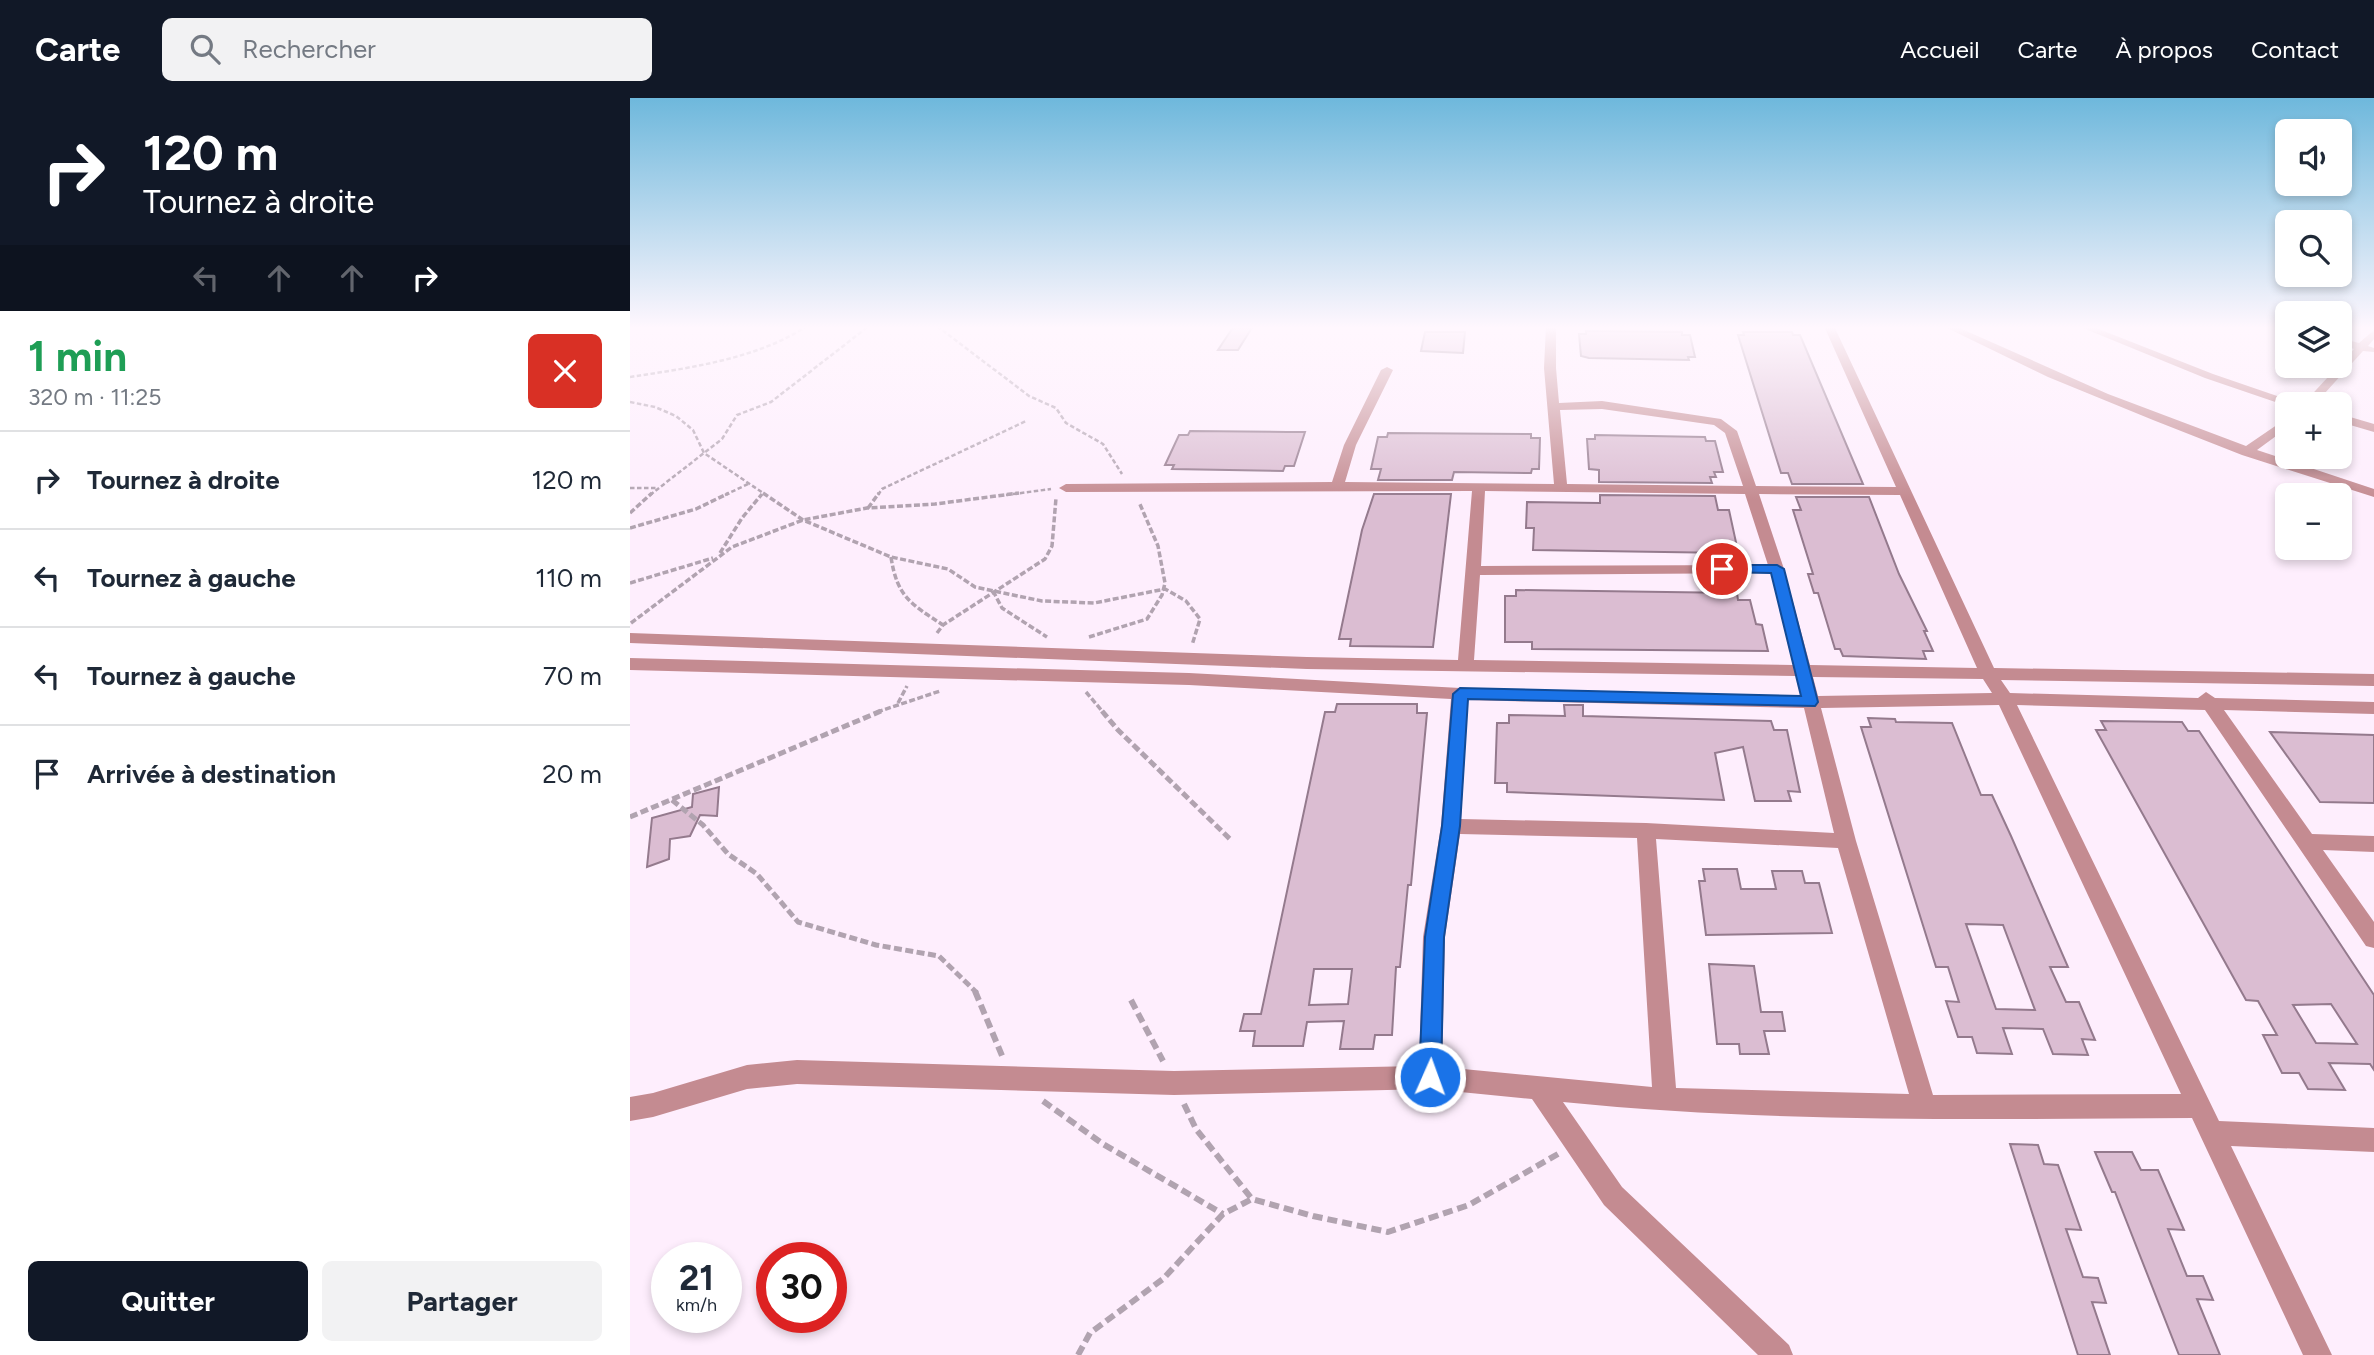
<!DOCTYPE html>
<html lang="fr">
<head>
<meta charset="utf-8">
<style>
  :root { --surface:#fff; --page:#f2f2f3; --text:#1f2937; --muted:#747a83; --line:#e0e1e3; --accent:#111827 }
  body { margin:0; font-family:Figtree,sans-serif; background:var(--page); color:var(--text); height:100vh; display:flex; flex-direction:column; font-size:26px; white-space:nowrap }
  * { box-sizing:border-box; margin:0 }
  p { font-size:23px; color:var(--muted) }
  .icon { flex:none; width:38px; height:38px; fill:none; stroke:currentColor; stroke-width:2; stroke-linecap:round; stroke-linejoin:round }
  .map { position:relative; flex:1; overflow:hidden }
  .side { display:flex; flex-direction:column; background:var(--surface); width:630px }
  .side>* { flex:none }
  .banner { background:#111827; color:#fff; overflow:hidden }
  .controls { position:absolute; left:1645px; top:21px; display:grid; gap:14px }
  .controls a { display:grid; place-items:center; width:77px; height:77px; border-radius:10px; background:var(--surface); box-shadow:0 4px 10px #0003; font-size:35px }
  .speed { position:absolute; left:21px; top:1144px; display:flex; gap:14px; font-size:35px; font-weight:700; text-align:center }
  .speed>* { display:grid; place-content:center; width:91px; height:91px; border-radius:50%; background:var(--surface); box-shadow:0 4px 10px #0003; line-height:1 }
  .speed small { font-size:18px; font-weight:400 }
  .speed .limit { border:10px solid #d22; background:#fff; color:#111 }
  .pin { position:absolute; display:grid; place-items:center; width:60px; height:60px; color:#fff; margin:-30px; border:4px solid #fff; border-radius:50%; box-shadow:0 2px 7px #0007 }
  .me { position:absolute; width:77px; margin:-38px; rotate:2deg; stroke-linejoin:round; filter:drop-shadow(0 0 5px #0008) }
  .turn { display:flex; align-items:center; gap:24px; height:147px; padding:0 28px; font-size:32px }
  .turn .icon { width:91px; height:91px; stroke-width:2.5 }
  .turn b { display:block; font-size:49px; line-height:60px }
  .lanes { display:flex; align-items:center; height:66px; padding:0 28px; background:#0003; justify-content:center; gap:35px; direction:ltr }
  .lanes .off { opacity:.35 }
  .round { display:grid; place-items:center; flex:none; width:74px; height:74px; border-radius:10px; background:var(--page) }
  .headline { display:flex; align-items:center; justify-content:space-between; height:119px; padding:0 28px }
  h1 { font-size:42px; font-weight:700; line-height:52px; color:#1e9e55 }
  .primary-button { display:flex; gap:14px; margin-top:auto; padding:14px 28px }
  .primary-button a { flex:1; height:80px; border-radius:10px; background:var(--accent); color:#fff; font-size:28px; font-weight:700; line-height:80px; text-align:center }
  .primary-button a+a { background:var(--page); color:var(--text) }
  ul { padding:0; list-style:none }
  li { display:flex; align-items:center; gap:21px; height:98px; padding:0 28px; border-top:2px solid var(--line) }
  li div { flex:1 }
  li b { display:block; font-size:26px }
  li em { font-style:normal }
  header { display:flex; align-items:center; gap:42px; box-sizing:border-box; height:98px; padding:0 35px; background:var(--accent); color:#fff }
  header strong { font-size:33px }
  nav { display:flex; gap:38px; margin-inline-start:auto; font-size:24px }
  .search { width:490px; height:63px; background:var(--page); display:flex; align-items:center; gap:18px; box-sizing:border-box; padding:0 24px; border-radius:10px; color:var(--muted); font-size:26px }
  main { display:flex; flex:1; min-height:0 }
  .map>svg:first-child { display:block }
  .building { fill:#dbbdd2; stroke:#947a8d; stroke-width:2; fill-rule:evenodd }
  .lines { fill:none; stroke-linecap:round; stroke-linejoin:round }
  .path-far3 { stroke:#b1a3b0; stroke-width:2.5; stroke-dasharray:4.5 2.5; stroke-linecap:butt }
  .path-far2 { stroke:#b1a3b0; stroke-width:3.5; stroke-dasharray:6 2.5; stroke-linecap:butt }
  .path-far1 { stroke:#b1a3b0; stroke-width:5; stroke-dasharray:8 3.5; stroke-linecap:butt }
  .path { stroke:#b1a3b0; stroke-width:6; stroke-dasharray:10 5; stroke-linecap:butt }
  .street { fill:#c48b91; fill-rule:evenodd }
  .route { fill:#1a73e8; stroke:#114b97; stroke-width:2 }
</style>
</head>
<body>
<header>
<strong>Carte</strong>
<div class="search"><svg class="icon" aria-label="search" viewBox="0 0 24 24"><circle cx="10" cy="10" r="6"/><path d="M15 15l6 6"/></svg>Rechercher</div>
<nav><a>Accueil</a><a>Carte</a><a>À propos</a><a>Contact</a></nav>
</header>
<main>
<section class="side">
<div class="banner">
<div class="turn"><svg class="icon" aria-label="right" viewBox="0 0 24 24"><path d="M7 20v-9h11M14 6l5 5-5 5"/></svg><div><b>120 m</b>Tournez à droite</div></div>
<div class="lanes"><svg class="icon off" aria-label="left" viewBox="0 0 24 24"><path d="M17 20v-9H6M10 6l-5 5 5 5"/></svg><svg class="icon off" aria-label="ahead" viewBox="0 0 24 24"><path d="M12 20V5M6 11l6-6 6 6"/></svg><svg class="icon off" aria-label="ahead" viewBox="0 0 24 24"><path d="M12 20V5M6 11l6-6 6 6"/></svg><svg class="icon" aria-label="right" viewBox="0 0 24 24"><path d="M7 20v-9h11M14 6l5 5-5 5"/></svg></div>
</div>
<div class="headline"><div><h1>1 min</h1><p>320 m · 11:25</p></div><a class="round" style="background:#d93025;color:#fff"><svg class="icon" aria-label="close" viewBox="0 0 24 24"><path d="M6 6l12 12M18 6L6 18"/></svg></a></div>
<ul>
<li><svg class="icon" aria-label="right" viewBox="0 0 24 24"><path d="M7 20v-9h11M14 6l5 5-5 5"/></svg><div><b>Tournez à droite</b></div><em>120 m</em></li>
<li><svg class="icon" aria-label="left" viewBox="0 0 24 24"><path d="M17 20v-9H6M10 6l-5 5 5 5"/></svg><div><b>Tournez à gauche</b></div><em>110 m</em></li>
<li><svg class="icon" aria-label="left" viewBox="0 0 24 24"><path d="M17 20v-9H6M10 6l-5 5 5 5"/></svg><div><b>Tournez à gauche</b></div><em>70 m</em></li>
<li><svg class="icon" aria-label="arrive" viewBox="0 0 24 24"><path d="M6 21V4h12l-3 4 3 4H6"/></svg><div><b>Arrivée à destination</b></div><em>20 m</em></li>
</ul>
<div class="primary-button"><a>Quitter</a><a>Partager</a></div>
</section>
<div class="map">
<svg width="1744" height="1257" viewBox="0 0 1744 1257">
  <rect width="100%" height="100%" fill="#feeefd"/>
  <g class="building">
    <path d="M604,228H623L608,252H588Z"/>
    <path d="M956,233L1052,234V237H1060L1065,259H1058L1059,262L959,260L951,258L949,236H956Z"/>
    <path d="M795,234H835L833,255L791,253Z"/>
    <path d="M1113,234H1162L1163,237H1170L1233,386H1162L1158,375H1151L1108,237H1114Z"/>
    <path d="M560,333L657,334H675L664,368H655L653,373L542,371L544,367H535L549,337H558Z"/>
    <path d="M758,335L901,336V340H910L909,371H902L901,375L824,374L822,382H748L751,371H741L748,339H757Z"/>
    <path d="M965,337L1075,339L1076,343H1085L1093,374H1084L1086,379H1080L1082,385L969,384V372L959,371L957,341H965Z"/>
    <path d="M744,396H821L803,549L720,548L721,541H709L732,432Z"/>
    <path d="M970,397L1085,398L1088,412H1099L1107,449H1098L1099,455L903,452L904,430H896L897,404L970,405Z"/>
    <path d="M1166,399H1239L1269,476L1297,533H1294L1303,553H1293L1296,561L1213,558L1210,551H1205L1188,495H1184L1178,476H1183L1163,412H1171Z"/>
    <path d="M886,492L1107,495L1108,502H1120L1126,526L1132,527L1138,553L902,551V544H875V498H886Z"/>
    <path d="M707,606H787V615H797L781,787H778L770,869H766L762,937H745L743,951H710L714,923L677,924L673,948H623L625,933H610L614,916H631L695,614H705ZM684,871H722L718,906L679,907Z"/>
    <path d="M934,607H953V618L1141,623L1144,632H1157L1170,694L1158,693L1161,703H1125L1113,649L1085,655L1094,702L877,694V685H865L867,625H879V617L935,618Z"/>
    <path d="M1238,620L1265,621L1266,624L1322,625L1351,697H1362L1381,738L1438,869H1420L1436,904H1449L1465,942L1452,941L1458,957L1423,956L1413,931L1373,930L1382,956L1347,955L1342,939H1328L1316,903L1329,904L1318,869H1306L1231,629H1241ZM1336,826L1373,827L1405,912L1366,911Z"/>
    <path d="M1471,623L1552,624L1558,633H1569L1744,897V972L1740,966L1699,965L1715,992L1678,991L1669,975H1652L1633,937H1647L1628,903L1616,902L1466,632H1476ZM1701,906L1727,946L1686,945L1663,907Z"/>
    <path d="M1640,634L1744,637V705L1690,704Z"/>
    <path d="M89,689L87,718L70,717L60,738L40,741L39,761L17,769L22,720L62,709L63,696Z"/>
    <path d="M1073,771H1107L1111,791H1146L1142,773H1172L1175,785H1189L1202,835L1076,837L1069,783H1075Z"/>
    <path d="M1079,866L1124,868L1131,914H1152L1155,933H1134L1139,956H1110L1109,946H1087Z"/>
    <path d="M1380,1046L1408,1047L1414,1066L1428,1067L1451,1132L1436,1131L1453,1179L1468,1180L1476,1205L1462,1204L1480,1257H1448Z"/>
    <path d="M1465,1054H1502L1511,1072H1528L1554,1132L1538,1131L1557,1178H1573L1583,1202L1567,1201L1590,1257H1549L1485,1094H1482Z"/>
  </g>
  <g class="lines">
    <g class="path-far3">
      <path d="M307,228L399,298L426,310L436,325L473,346L492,376"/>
      <path d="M0,279C59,270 127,261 177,228"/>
      <path d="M0,304L25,309L46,318L63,332L74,355L136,397"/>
      <path d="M0,390H26"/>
      <path d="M20,397L92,341L107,317L141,304L239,228"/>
      <path d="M95,397L118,386"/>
      <path d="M248,397L252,391L396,323"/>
      <path d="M376,397L421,391"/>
    </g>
    <g class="path-far2">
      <path d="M133,395L173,422L261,459L318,471L345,489L412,503L464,505L535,491L556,503L570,521L562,547"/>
      <path d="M238,410L249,395"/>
      <path d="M0,415L22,395"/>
      <path d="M0,430L66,411L99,395"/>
      <path d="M90,455L112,420L132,396"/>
      <path d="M261,459C267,499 281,506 313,527"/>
      <path d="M0,485L83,460"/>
      <path d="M363,493L372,510L417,539"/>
      <path d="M1,525L102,449L173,422L237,410L305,406L389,395"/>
      <path d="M307,535L313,527L415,461L422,448L426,400"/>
      <path d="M459,539L517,521L532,497L535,485L528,448L509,404"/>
      <path d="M456,594L473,614"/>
      <path d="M268,605L277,588"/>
      <path d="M247,614L310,593"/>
    </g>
    <g class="path-far1">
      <path d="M472,613L488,632L602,743"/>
      <path d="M42,702L73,727L98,756L127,776L168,824L246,847L309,858L347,895"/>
      <path d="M0,719L251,613"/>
    </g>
    <g class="path">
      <path d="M345,893L373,960"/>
      <path d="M501,902L533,963"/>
      <path d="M413,1003L473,1046L593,1116"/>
      <path d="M554,1006L566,1031L622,1101"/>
      <path d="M448,1257L460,1235L533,1181L593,1116L622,1101L683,1118L758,1134L839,1107L928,1056"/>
    </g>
    <g class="street">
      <path d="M916,228H926V270L929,305L972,303L1091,321L1107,333L1126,388L1266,389L1194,228H1204L1364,570L1744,576V588L1371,582L1380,595L1568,600L1576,594L1585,600L1744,604V616L1594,612L1682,736L1744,738V754L1693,752L1744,824V850L1736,848L1575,612L1387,607L1589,1023L1744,1030V1054L1601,1048L1702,1257H1673L1562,1020C1353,1021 1142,1025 933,1004L992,1089L1159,1247L1163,1257H1128L974,1107L902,1001L800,991L544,997L167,986L117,991L23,1019L0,1023V999L23,995L117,967L167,962L544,973L789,968L793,839L811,728L821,601L559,587L0,572V560L559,575L830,590L1171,598L1166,578L677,571L0,545V535L677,559L828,562L842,393L436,394L429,390L436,386L702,384L714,347L751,272L757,269L763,272L726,347L715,384L924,386L914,270ZM972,311L1084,327L1095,335L1113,388L937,386L930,312ZM855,393L1115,396L1138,467L851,468ZM1129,396L1270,397L1347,570L1180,567L1154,471ZM1141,475L1163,567L844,562L850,477ZM1183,579L1353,581L1362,595L1188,598ZM838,602L1174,610L1204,735L1016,725L831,721ZM1369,607L1551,996L1303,997L1226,743L1191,610ZM830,736L1007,740L1022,989L812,969L815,839ZM1026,741L1208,750L1279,996L1046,990Z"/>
      <path d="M1313,228H1325L1478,296L1616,348L1657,320V330L1627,352L1744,391V399L1612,357L1523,322L1418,279Z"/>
      <path d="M1448,228H1461L1583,276L1670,306L1657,308L1575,280Z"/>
      <path d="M1744,232V241L1738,248L1744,250V254L1733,253L1685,306H1673L1724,251L1710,246V240L1729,245Z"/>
      <path d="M1710,316L1744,326V334L1710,324Z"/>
    </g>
  </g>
  <linearGradient id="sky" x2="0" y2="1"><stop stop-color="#6eb8dc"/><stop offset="0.57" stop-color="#fff7fe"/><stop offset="1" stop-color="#fff7fe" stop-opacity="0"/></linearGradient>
  <rect width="1744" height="403" fill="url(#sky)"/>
  <path class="route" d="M1092,467H1147L1154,471L1188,604L1185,608L838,601L830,728L814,839L811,979L807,987L800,990L792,987L789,979L795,839L812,728L823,596L830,590L1171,598L1141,475L1087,474L1085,471Z"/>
</svg>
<div class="controls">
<a><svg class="icon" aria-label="sound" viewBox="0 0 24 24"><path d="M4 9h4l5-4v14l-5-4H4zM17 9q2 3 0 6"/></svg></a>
<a><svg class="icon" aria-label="search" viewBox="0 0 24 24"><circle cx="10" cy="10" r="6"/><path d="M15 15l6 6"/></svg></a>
<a><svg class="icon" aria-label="layers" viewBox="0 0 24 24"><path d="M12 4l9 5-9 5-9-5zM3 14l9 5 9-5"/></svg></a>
<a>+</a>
<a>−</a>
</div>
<div class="speed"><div>21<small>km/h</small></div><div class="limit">30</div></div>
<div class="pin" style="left:1092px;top:471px;background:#d93025"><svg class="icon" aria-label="arrive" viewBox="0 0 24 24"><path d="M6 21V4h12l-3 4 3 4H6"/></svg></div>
<svg class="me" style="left:800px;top:979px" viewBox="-20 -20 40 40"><circle r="17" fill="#1a73e8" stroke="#fff" stroke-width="3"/><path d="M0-11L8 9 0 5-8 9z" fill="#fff"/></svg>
</div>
</main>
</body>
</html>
